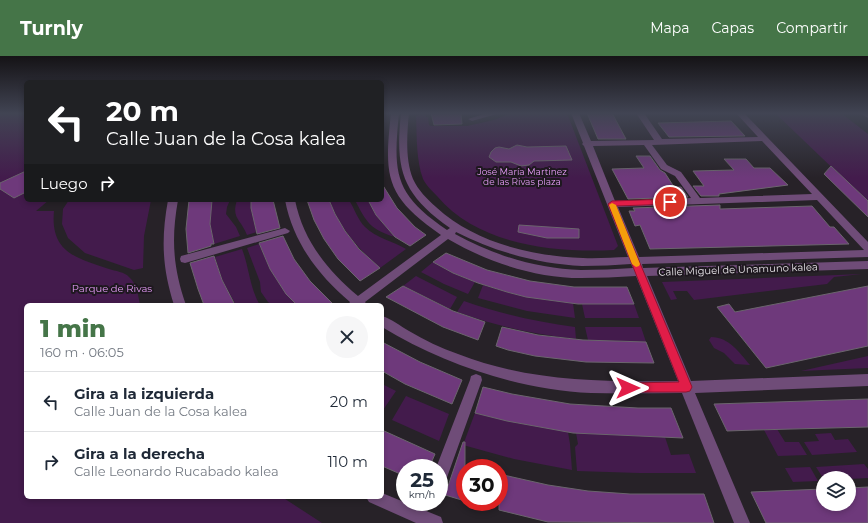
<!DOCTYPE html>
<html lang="es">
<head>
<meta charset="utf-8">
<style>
  :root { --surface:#fff; --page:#f6f6f7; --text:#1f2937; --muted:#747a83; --line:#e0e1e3; --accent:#457548 }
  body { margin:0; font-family:Montserrat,sans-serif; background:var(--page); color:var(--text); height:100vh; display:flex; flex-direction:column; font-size:15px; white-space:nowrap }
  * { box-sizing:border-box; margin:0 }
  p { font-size:13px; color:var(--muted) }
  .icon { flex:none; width:22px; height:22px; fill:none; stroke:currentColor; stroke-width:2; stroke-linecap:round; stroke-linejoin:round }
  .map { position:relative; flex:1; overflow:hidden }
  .side { position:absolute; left:24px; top:247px; width:360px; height:196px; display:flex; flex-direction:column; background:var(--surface); border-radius:6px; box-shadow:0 2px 6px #0003 }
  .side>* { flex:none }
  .hud { position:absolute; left:24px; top:24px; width:360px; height:122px; border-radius:6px; box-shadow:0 2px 6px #0003; background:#202124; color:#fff; overflow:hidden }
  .tools { position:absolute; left:816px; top:415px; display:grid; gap:8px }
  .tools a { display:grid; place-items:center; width:40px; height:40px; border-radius:50%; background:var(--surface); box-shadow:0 2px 6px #0003; font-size:20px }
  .speed { position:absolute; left:396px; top:403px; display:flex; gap:8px; font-size:20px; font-weight:700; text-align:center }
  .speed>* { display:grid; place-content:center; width:52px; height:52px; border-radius:50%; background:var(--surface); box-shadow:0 2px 6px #0003; line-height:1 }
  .speed small { font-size:10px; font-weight:400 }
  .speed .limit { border:6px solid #d22; background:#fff; color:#111 }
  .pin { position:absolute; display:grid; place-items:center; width:34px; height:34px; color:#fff; margin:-17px; border:2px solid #fff; border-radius:50%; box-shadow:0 1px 4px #0007 }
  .me { position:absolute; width:44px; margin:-22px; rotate:90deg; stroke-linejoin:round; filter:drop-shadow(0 0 3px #0008) }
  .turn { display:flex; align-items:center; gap:14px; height:84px; padding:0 16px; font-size:18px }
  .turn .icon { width:52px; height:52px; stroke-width:2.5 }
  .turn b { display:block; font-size:28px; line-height:34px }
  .then { display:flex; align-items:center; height:38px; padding:0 16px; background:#0003; gap:8px; font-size:15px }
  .round { display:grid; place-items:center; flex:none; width:42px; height:42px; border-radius:21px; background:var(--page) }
  .head { display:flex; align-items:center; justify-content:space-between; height:68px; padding:0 16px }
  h1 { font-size:24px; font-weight:800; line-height:30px; color:var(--accent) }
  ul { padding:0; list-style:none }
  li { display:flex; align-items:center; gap:12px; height:60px; padding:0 16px; border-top:1px solid var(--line) }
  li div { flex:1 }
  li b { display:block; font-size:15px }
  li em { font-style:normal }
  header { display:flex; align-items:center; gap:24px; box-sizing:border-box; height:56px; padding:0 20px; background:var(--accent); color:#fff }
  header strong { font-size:19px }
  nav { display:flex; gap:22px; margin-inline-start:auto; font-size:14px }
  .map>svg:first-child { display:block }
  .green { fill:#431b4c }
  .building { fill:#6e397b; stroke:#6b656d }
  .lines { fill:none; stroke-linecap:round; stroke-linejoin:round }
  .street { fill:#6f4c78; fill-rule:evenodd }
  .route { fill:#e11d48; stroke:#92132f }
  .slow { fill:#f59e0b }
  .labels { text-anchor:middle; stroke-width:4; stroke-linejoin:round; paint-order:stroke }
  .far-park-label { font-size:9px; fill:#e89efa; stroke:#1e181f }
  .street-label { font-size:10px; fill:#e9e6ea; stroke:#1e181f }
  .park-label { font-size:10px; fill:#e89efa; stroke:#1e181f }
</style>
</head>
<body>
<header>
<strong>Turnly</strong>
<nav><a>Mapa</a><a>Capas</a><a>Compartir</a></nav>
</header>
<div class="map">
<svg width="868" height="467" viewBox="0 0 868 467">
  <rect width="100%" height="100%" fill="#272228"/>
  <g class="green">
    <path d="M0,57H26V144H49L36,155H54C50,196 76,202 109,213C115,215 125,216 129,221C137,228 138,239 140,249H26V441H282L322,467H0Z"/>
    <path d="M422,57H426V61H428L429,69L431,70H467L494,64L511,57H567L618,190L614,194C554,197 478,189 437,140C432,135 426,129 423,123C416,104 417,81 416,60Z"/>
    <path d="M775,57H841L868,78V146Z"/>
    <path d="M69,144H151L144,180L143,212L134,214L85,197L68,182L62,168L63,153Z"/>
    <path d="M212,144H230L227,151L226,158L236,171L240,180L214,188L210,168Z"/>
    <path d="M237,144H251L257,176L247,179C241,163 231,163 237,144Z"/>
    <path d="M329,144H349C354,152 358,164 365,171C376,182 393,185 406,193L380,212C357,191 341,174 329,144Z"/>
    <path d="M355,144H368L376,159L395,181C371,174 366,166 355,144Z"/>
    <path d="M259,188C269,211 280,231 297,249H272L268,246L261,236L260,226L247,192Z"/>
    <path d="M242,193C249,211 250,233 260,249H236L222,224L215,201Z"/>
    <path d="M433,206L453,217L475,226L468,238L444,228L421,216Z"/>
    <path d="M862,218L834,221L827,228L694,244L687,235H673L677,243L671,244L662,226Z"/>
    <path d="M416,220L457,241L450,253L403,230Z"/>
    <path d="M483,229L507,236L573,247L575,262L527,255L478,242Z"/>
    <path d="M464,245C501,258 537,266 575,271L576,283C532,278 500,271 457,256Z"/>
    <path d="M582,248H634L639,262H585Z"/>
    <path d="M585,271H641L646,286L588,284Z"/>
    <path d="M711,281C729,281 739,296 750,309L735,308L724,297L714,292L709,284Z"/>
    <path d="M868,300V312L801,315Z"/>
    <path d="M382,328L396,335L383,354H382Z"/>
    <path d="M406,340L449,358L439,385L392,364Z"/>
    <path d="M475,357L507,365L568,376L570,388L572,414L514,403L463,389Z"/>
    <path d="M777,373L785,386H799L807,399L778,400L764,374Z"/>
    <path d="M576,377L665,381L671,399L689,398L696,417H639L577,415L575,391L578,388Z"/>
    <path d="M831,377L835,384L848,383L857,396L812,399L804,386L819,385L815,378Z"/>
    <path d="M864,408L868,413V422L849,423V422H823L816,411Z"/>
    <path d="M810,411L818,425L793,426L785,412Z"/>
  </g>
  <g class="building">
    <path d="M431,57H461L462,68L434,69Z"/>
    <path d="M587,57H612L626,83H598Z"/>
    <path d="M731,65L745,80L669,81L658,67Z"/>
    <path d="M517,89L527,91L566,90L572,104L534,105L529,109L521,110L511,106H496L489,101L491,96L495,92L499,91L509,93Z"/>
    <path d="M636,100H650L660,114L665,117L674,131H681L688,141L628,143L612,113L644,112Z"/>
    <path d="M724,103H746L754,112H770L788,129L719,138V140H701L693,130H704L693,115L734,114Z"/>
    <path d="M831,110L868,145V161L824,118Z"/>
    <path d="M26,115V136L14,142L0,133V127Z"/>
    <path d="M382,128L397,152L415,171L426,179L410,190L395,181L376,159L368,144H382Z"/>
    <path d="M189,144H212L210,168L214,188H211V190L188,197L186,173Z"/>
    <path d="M251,144H273L280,172L257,178L251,152Z"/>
    <path d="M307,144H329L335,158L345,175L359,193L380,212L360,225L338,203L324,183L314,164Z"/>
    <path d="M720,149V153L812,150L830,171H834L849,188L650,193L640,169L635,170L629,155H635L633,152Z"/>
    <path d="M519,169L579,173V182H547L518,176Z"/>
    <path d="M283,180L294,203L310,225L334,249H297L286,238L270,213L259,187Z"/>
    <path d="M446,197L487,214L530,225L574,231H627L634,248H578L526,241L507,236L478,227L453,217L433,206Z"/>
    <path d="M214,200L222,224L235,249H204L198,233L190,207Z"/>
    <path d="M403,230L453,255L485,266L478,284L443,271L386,241Z"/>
    <path d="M868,230V290L766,312L717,251L729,248L735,256Z"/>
    <path d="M502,271L538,279L583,284L646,286L654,307L586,306L535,300L508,294L496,290Z"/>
    <path d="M382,286L420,306L462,324L452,348L405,328L382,315Z"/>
    <path d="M483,331L512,338L570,348L638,352H671L683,382L573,377L507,365L475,357Z"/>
    <path d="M868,343V371L756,374L727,375L714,348Z"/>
    <path d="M382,374L435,398L429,412H405V420L382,410Z"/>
    <path d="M463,386H465V445L445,439Z"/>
    <path d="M499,418L548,429L588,435L630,438H704L714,467L548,466L499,454Z"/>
    <path d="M868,431V467H766L751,436L823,433V448H849V432Z"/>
  </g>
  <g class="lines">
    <g class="street">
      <path d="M391,57H399C393,118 394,138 447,174L450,172C402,138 395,114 401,57H409C407,78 405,103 413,123C418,134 427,143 436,151C475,187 532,200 583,202C598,203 613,201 628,201L584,90L582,88L583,87L571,57H579L591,85L654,84L636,57H644L662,83L758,81L736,57H744L868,186V201L642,208L643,212L868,205V213L647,220L691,325L868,318V330L695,337L750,467H734L682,337C652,337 622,338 591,337C517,333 445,309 382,271V260C392,263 400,270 409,275C424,284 441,292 458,298C530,326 602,326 678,325L636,220C618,221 599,222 581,222C535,222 487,206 448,183L365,246L367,249H348L350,246C318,219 293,186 285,144H295C303,184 327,214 358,240L441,179C385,140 384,121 391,57ZM762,85L812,138L700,142L681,116L667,109L652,89ZM644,89L661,113L675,120L691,142L615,145L593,90ZM817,144L864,194L639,201L618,151ZM456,176C495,196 539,208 582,210C599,210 615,209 631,208L633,212C616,213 598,214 581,214C537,213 493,199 455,178Z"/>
      <path d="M487,57H500L472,65L468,63Z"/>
      <path d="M860,57H868V62Z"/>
      <path d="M168,144H178C171,183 173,212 186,249H174C162,211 161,183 168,144Z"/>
      <path d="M285,172L290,175L288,177L185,207L181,206L180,203L181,200Z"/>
      <path d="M476,318L481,320L482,324L446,424L444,429L439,431V412H436L470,324L471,320Z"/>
      <path d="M382,437L441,461L443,467H416L369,446L366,441H382Z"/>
    </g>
  </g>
  <linearGradient id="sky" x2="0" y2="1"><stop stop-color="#151316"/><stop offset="0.47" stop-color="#414453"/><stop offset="1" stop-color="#414453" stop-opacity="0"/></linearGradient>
  <rect width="868" height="122" fill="url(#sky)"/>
  <path class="route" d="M670,143L673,144V148L616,150L692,331L690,335L686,336H628L624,335L622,332L624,328L628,327L679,326L608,148L612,145Z"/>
  <path class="slow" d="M612,147L616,149L640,208L639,210L636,211L632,208L609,149Z"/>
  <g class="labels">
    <g class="far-park-label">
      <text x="522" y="119">José María Martinez<tspan x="522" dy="10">de las Rivas plaza</tspan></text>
    </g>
    <g class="street-label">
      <text transform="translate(738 213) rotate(-2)" y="4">Calle Miguel de Unamuno kalea</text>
    </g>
    <g class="park-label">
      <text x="112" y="236">Parque de Rivas</text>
    </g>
  </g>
</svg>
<div class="tools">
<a><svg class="icon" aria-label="layers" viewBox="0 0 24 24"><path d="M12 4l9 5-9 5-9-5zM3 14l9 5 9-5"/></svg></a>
</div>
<div class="speed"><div>25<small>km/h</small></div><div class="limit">30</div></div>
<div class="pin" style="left:670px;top:146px;background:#d93025"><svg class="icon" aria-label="arrive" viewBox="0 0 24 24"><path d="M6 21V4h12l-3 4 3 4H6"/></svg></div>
<svg class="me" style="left:628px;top:332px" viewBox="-20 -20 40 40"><path d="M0-17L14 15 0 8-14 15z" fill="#e11d48" stroke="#fff" stroke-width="4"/></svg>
<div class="hud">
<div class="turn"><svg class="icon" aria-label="left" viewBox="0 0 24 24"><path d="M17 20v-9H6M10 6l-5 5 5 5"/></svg><div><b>20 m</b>Calle Juan de la Cosa kalea</div></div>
<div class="then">Luego<svg class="icon" aria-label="right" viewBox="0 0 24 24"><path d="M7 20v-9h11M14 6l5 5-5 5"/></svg></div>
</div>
<section class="side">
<div class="head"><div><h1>1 min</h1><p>160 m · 06:05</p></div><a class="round"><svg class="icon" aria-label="close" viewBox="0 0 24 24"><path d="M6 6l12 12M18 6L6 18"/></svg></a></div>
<ul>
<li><svg class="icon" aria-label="left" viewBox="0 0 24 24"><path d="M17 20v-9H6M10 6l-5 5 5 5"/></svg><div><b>Gira a la izquierda</b><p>Calle Juan de la Cosa kalea</p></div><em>20 m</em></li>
<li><svg class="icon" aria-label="right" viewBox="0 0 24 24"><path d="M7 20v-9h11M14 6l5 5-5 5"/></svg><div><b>Gira a la derecha</b><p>Calle Leonardo Rucabado kalea</p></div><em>110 m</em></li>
</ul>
</section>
</div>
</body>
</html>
